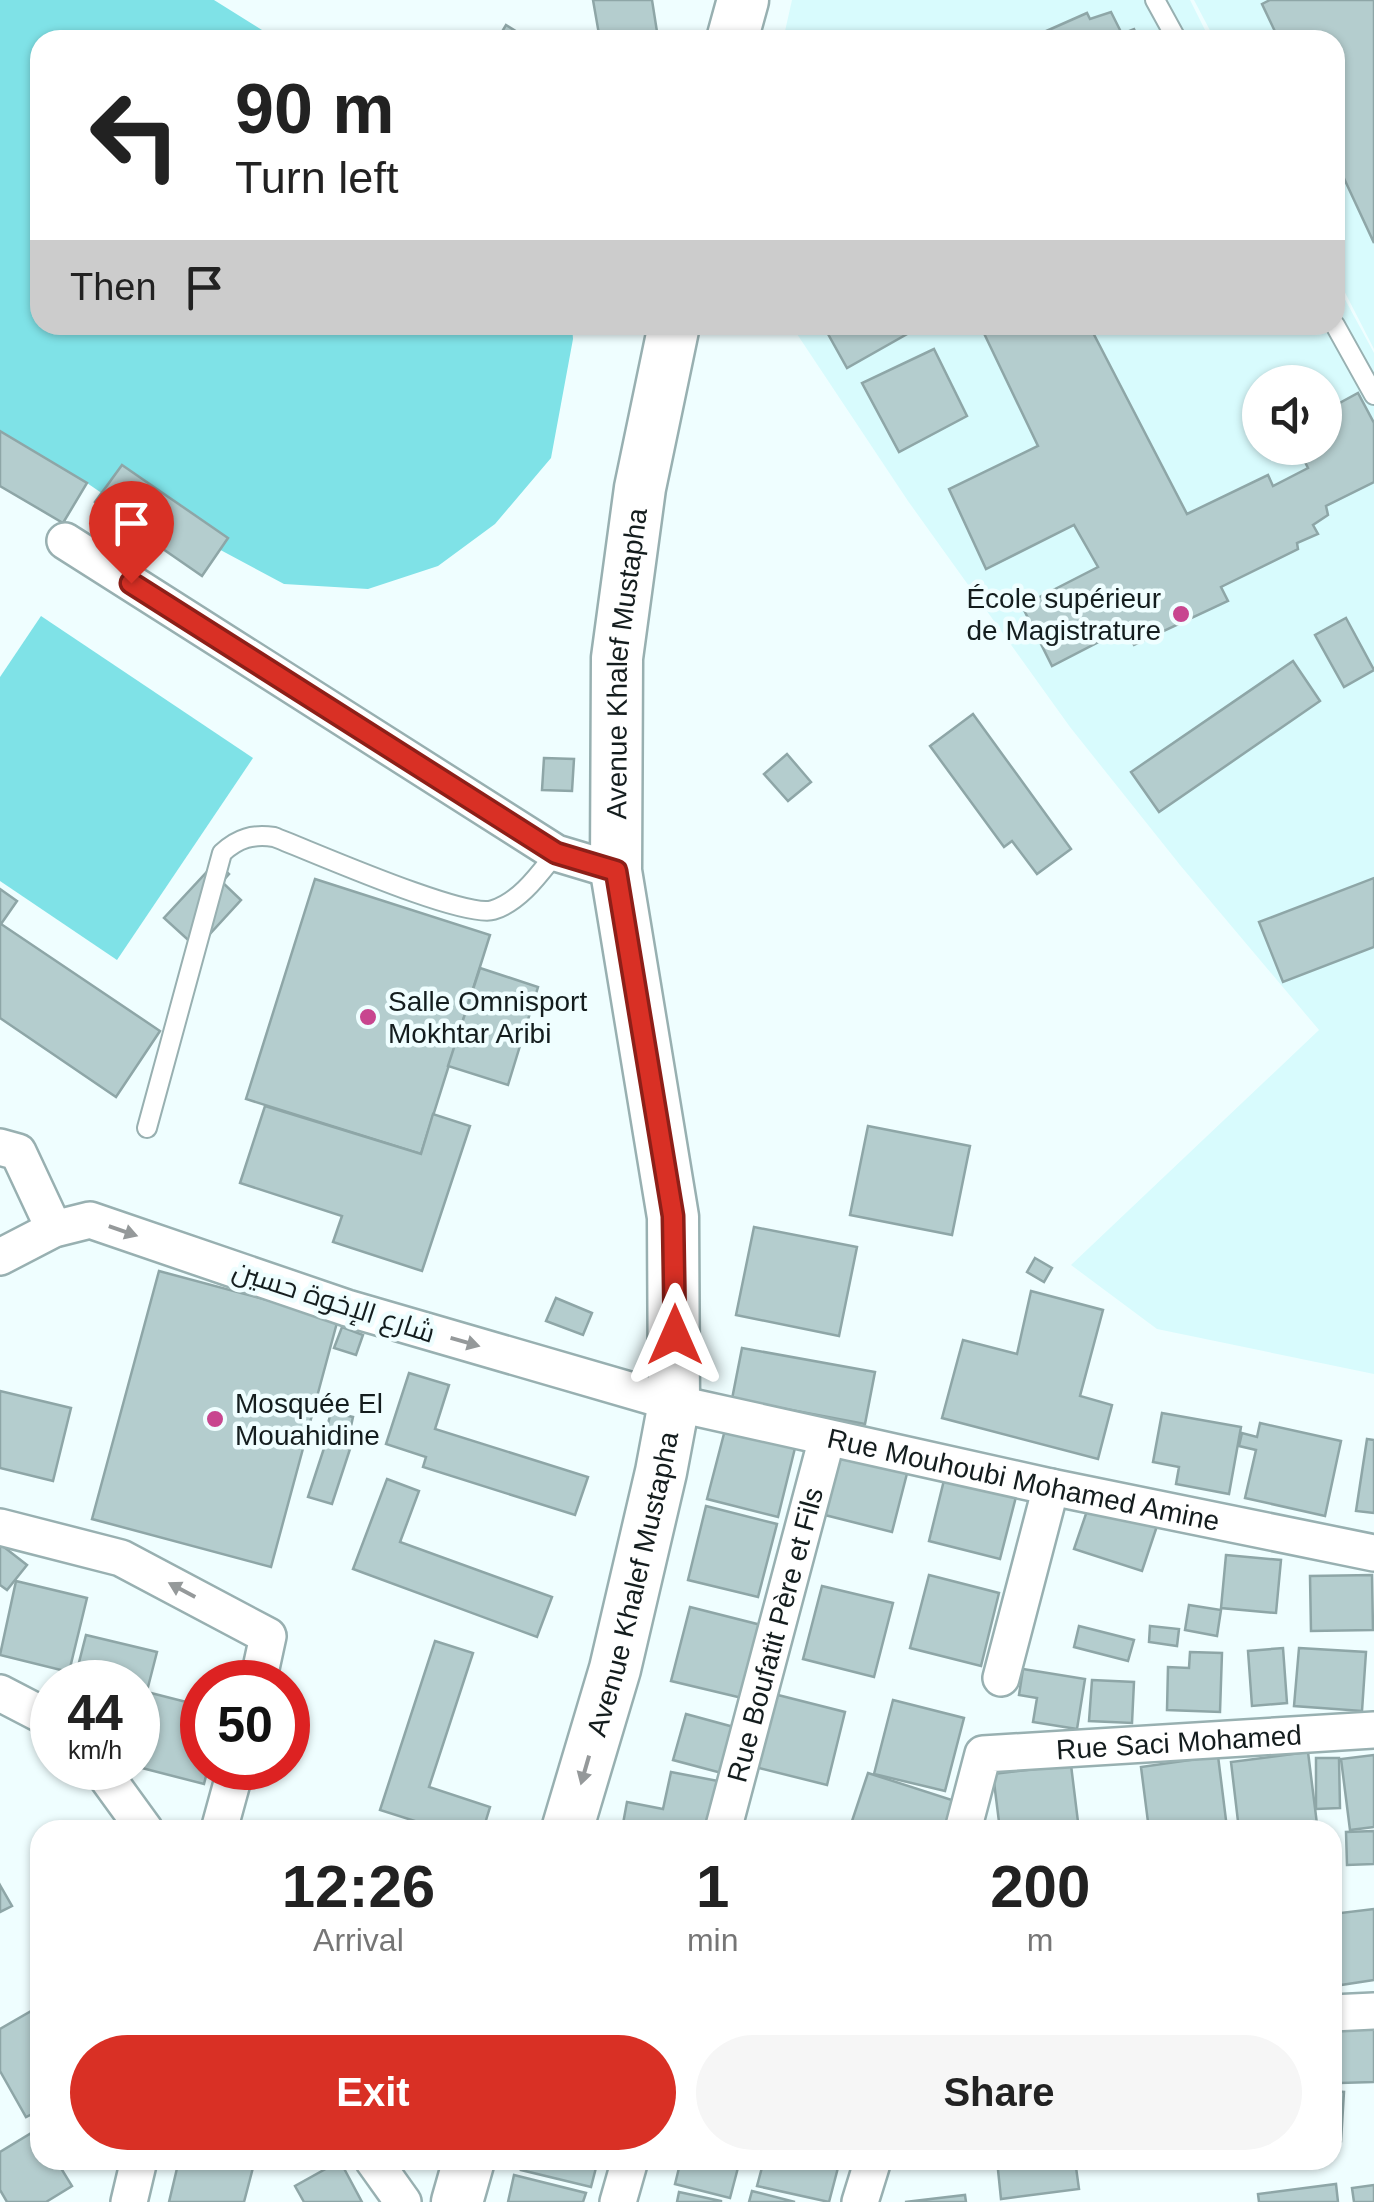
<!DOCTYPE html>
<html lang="en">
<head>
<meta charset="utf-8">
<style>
  :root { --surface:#fff; --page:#f6f6f6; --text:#222; --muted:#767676; --accent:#d93025 }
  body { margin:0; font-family:Helvetica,Cairo,sans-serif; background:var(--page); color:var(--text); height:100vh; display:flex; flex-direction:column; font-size:38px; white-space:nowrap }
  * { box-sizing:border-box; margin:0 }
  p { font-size:32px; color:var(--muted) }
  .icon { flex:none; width:55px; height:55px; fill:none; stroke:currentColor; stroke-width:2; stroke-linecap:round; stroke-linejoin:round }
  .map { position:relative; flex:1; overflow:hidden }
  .panel { position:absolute; left:30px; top:1820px; width:1312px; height:350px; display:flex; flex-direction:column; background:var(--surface); border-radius:30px; box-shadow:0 2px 8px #0004 }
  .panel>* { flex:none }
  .hud { position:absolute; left:30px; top:30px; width:1315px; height:305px; border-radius:30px; box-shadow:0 2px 8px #0004; background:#fff; color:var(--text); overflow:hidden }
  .fabs { position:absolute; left:1242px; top:365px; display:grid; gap:20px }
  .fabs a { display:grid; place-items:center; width:100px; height:100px; border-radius:50%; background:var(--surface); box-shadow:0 2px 8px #0004; font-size:50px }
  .speed { position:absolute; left:30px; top:1660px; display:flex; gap:20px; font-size:50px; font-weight:700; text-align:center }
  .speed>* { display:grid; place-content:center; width:130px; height:130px; border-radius:50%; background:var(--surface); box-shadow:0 2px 8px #0004; line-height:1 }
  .speed small { font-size:25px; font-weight:400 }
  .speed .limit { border:15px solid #d22; background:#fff; color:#111 }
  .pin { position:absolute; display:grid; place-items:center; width:85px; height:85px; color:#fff; margin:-102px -42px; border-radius:50% 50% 50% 0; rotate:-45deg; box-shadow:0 0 10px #0007 }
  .pin .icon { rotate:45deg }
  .me { position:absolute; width:110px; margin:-55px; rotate:0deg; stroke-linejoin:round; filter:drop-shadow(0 0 8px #0008) }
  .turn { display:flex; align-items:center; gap:35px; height:210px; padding:0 40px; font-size:45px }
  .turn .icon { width:130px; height:130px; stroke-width:2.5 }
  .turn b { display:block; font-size:70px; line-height:85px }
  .then { display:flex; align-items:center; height:95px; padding:0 40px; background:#0003; gap:20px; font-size:38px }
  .eta { display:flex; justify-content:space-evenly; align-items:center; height:170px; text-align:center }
  .eta b { font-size:60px; font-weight:700; line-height:70px }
  .cta { display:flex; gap:20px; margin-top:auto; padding:20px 40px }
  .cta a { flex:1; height:115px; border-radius:60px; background:var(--accent); color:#fff; font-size:40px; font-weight:700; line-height:115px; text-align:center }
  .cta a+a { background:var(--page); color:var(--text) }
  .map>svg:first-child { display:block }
  .built { fill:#d8fbfd; fill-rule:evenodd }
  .green { fill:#7fe2e7 }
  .building { fill:#b4cdce; stroke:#8ea6a7; stroke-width:2.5 }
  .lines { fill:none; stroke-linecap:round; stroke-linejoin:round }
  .service-casing { stroke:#98b0b1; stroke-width:22 }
  .minor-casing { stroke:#98b0b1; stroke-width:40 }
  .secondary-casing { stroke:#98b0b1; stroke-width:55 }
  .service { stroke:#fff; stroke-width:18 }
  .minor { stroke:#fff; stroke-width:35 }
  .secondary { stroke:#fff; stroke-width:50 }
  .oneway { fill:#95999a }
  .route-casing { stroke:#8d1f18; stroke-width:25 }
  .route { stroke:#d93025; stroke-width:18 }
  .poi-dot { fill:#c8468f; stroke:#effeff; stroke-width:4 }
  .labels { text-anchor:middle; stroke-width:9; stroke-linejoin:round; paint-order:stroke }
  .poi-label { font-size:28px; fill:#141d1e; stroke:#effeff; text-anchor:start }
  .street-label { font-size:28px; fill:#141d1e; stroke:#effeff }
</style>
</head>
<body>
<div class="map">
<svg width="1374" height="2202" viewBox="0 0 1374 2202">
  <rect width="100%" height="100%" fill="#effeff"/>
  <g class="built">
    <path d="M792,0H1190L1210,40H783Z"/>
    <path d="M1194,0H1374V349L1335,273V40H1215Z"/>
    <path d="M1335,281L1374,353V1374L1157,1329L1071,1265L1319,1030L1180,865L1070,727L908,501L791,325H1335ZM1260,382H1325V448H1260Z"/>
  </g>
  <g class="green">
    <path d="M0,0H214L278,40H40V325H572L573,339L551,458L495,524L438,566L368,589L284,584L185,531L170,540L87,483L0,431Z"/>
    <path d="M41,616L253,758L117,960L0,881V677Z"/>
  </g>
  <g class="building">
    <path d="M593,0H652L658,38L600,40Z"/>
    <path d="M1270,0H1374V243L1335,159V40H1279L1262,4Z"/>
    <path d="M1111,12L1122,34L1134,29L1139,40H1026L1087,13L1090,19Z"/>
    <path d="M506,25L530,40H497Z"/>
    <path d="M823,325H923L847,368Z"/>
    <path d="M980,325H1089L1187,514L1268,475L1273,486L1308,468L1298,448H1325V411L1358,393L1374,423V482L1326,506L1328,515L1313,525L1318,534L1297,543L1298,549L1221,587L1228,601L1134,645L1124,629L1052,666L1022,606L1098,567L1074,525L986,569L949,489L1038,446Z"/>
    <path d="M934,349L967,416L899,452L862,383Z"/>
    <path d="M0,431L87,483L63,523L0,486Z"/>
    <path d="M122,465L228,538L202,576L95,502Z"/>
    <path d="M1346,618L1374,670L1344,687L1315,635Z"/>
    <path d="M1293,661L1320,701L1159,812L1131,772Z"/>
    <path d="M973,714L1071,849L1037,874L1012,841L1004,847L930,746Z"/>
    <path d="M787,754L811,782L788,801L764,774Z"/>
    <path d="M544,758L574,759L572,791L542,790Z"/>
    <path d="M216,862L229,874L222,882L241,900L197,948L164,918Z"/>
    <path d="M1374,878V947L1283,982L1259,922Z"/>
    <path d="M315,879L490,935L421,1154L246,1099Z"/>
    <path d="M0,889L17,901L1,924L160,1031L116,1097L0,1018Z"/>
    <path d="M480,968L538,987L508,1085L448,1066Z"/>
    <path d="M265,1106L421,1154L433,1114L470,1126L422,1271L333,1242L342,1216L240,1183Z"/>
    <path d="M868,1126L970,1146L952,1235L850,1215Z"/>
    <path d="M754,1227L857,1247L839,1336L736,1315Z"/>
    <path d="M1035,1258L1052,1268L1044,1282L1027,1272Z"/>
    <path d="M159,1271L338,1319L271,1567L92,1519Z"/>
    <path d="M1031,1291L1103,1310L1080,1396L1112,1405L1098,1459L942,1418L963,1340L1017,1354Z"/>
    <path d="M556,1298L592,1313L583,1335L546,1321Z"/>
    <path d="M342,1327L363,1335L356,1355L334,1348Z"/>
    <path d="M742,1348L875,1372L865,1424L732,1399Z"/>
    <path d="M409,1373L449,1385L435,1429L588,1477L575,1515L423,1467L426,1457L386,1444Z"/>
    <path d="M0,1391L71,1408L53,1481L0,1468Z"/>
    <path d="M331,1412L353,1417L347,1445L324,1439Z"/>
    <path d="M1162,1413L1241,1427L1229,1494L1176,1484L1179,1467L1153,1462Z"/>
    <path d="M1260,1423L1341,1441L1325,1516L1245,1498L1256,1450L1239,1446L1242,1433L1257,1437Z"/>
    <path d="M726,1426L796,1444L778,1517L707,1499Z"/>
    <path d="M1367,1439L1374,1440V1513L1356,1511Z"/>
    <path d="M840,1441L911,1458L892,1532L821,1514Z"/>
    <path d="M326,1442L350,1449L332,1504L308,1497Z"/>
    <path d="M947,1468L1019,1485L1000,1559L929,1541Z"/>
    <path d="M387,1479L419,1491L400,1542L552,1597L537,1637L353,1569Z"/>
    <path d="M1089,1505L1157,1526L1142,1571L1074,1549Z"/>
    <path d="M706,1506L777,1524L758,1597L688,1580Z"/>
    <path d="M0,1544L27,1565L7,1590L0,1585Z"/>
    <path d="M1226,1555L1281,1560L1276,1613L1221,1608Z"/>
    <path d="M929,1575L999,1593L981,1666L910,1648Z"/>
    <path d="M1372,1575L1373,1630L1311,1631L1310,1576Z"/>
    <path d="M16,1581L87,1598L69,1672L0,1655Z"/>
    <path d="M822,1586L893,1603L874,1677L803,1659Z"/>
    <path d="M1189,1605L1221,1610L1217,1636L1185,1630Z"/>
    <path d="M690,1607L761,1625L742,1698L671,1681Z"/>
    <path d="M1079,1626L1134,1640L1128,1661L1074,1647Z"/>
    <path d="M1150,1626L1179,1629L1177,1646L1149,1642Z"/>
    <path d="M86,1635L157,1652L138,1726V1682H74Z"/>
    <path d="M435,1641L473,1653L429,1787L490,1807L483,1830H443L380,1810Z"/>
    <path d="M1283,1648L1287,1703L1252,1706L1248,1651Z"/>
    <path d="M1299,1648L1366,1652L1362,1711L1294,1706Z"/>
    <path d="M1190,1652L1222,1653L1220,1712L1167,1710L1168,1667L1189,1668Z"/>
    <path d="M1023,1669L1085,1679L1077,1729L1033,1722L1037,1698L1019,1695Z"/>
    <path d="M1092,1680L1134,1682L1132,1723L1089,1721Z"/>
    <path d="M151,1693L202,1706V1768H208L204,1784L138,1767V1746Z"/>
    <path d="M774,1694L845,1712L827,1785L755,1767Z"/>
    <path d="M893,1700L964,1718L945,1791L874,1774Z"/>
    <path d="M686,1714L741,1729L729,1775L673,1760Z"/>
    <path d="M1308,1752L1317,1824L1239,1830L1231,1762Z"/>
    <path d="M1374,1755V1827L1350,1830L1341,1759Z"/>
    <path d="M1218,1756L1227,1828L1149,1830L1141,1767Z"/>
    <path d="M1316,1758H1339L1340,1808L1316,1809Z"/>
    <path d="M1071,1765L1079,1830H1000L993,1774Z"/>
    <path d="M671,1772L718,1781L708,1830L622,1829L627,1802L663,1809Z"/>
    <path d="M868,1773L955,1801L946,1830H849Z"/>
    <path d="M1374,1831V1864L1347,1865L1346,1832Z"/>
    <path d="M0,1885L12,1906L0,1912Z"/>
    <path d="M1374,1909V1980L1341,1985L1332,1914Z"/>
    <path d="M40,2006V2110L26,2117L0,2071V2029Z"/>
    <path d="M1374,2021V2082L1340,2083L1337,2023Z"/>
    <path d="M1332,2091L1344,2092L1341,2141L1332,2140Z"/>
    <path d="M38,2129L40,2160H56L72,2186L46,2202H7L0,2190V2152Z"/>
    <path d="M179,2160H255L244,2202H169Z"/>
    <path d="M524,2160H598L591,2187L521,2170Z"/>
    <path d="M681,2160H740L730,2198L675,2184Z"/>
    <path d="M764,2160H840L829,2202L757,2186Z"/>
    <path d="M997,2160H1075L1079,2189L1001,2199Z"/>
    <path d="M340,2161L362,2202H304L295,2186Z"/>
    <path d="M514,2175L586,2193L583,2202H508Z"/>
    <path d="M1336,2184L1338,2202H1259L1258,2194Z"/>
    <path d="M1374,2185V2202H1354L1352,2188Z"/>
    <path d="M752,2191L795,2202H749Z"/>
    <path d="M679,2192L721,2201V2202H677Z"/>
    <path d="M965,2195L966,2202H905Z"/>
  </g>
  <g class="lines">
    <defs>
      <g id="service">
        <path d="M1155,0L1177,40"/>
        <path d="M1335,325L1374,395"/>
        <path d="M147,1128L222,853C238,838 253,834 274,837C311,851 464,919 493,910C520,902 540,873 556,853"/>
      </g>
      <g id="minor">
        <path d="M65,541L556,853L616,871"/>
        <path d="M0,1147L18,1152L54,1229"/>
        <path id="s1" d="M0,1257L54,1229L90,1220L347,1308L674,1403L1051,1487L1374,1553"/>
        <path d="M0,1527L121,1558L268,1636L258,1682"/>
        <path d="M1001,1678L1051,1487"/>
        <path d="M0,1693L52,1720"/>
        <path d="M100,1768L145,1830"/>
        <path d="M219,1830L236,1768"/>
        <path id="s2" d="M723,1830L827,1438"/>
        <path id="s3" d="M963,1830L983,1754L1374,1730"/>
        <path d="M1332,2013L1374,2011"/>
        <path d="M373,2160L403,2202"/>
        <path d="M129,2202L139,2160"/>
        <path d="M618,2202L630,2160"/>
        <path d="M860,2202L873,2160"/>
      </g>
      <g id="secondary">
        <path d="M732,40L743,0"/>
        <path id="s4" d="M567,1830L615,1669L661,1472L674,1403L673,1217L616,871L617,658L640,488L674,325"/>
        <path d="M457,2202L469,2160"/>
      </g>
    </defs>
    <use href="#service" class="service-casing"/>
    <use href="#minor" class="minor-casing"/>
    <use href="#secondary" class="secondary-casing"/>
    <use href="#service" class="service"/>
    <use href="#minor" class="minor"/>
    <use href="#secondary" class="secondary"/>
  </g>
  <defs><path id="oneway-solid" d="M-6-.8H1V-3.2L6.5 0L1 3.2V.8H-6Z" transform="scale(2.5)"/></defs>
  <g class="oneway">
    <use href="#oneway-solid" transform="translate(123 1231) rotate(19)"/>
    <use href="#oneway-solid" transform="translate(465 1342) rotate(16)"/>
    <use href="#oneway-solid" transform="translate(182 1590) rotate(-152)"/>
    <use href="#oneway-solid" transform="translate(585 1770) rotate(106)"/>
  </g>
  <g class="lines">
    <defs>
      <path id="route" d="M131,583L556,853L616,871L673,1216L675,1335"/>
    </defs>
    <use href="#route" class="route-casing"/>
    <use href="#route" class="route"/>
  </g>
  <g class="poi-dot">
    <circle cx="1181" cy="614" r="10"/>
    <circle cx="368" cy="1017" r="10"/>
    <circle cx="215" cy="1419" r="10"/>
  </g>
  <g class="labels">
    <g class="poi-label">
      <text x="1161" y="608" text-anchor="end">École supérieur<tspan x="1161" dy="32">de Magistrature</tspan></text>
      <text x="388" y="1011">Salle Omnisport<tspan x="388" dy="32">Mokhtar Aribi</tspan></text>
      <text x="235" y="1413">Mosquée El<tspan x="235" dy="32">Mouahidine</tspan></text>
    </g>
    <g class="street-label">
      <text dy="10" stroke="none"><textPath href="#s4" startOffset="1185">Avenue Khalef Mustapha</textPath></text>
      <text transform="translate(334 1301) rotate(18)" y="10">شارع الإخوة حسين</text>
      <text dy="10" stroke="none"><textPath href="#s1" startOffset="1068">Rue Mouhoubi Mohamed Amine</textPath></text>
      <text dy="10" stroke="none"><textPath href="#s4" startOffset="255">Avenue Khalef Mustapha</textPath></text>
      <text dy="10" stroke="none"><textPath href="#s2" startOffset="202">Rue Boufatit Père et Fils</textPath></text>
      <text dy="10" stroke="none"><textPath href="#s3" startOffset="275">Rue Saci Mohamed</textPath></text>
    </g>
  </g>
</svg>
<div class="fabs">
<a><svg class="icon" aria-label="sound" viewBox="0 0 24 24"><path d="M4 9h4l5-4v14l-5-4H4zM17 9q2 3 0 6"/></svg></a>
</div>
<div class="speed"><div>44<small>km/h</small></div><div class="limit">50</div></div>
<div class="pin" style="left:131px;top:583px;background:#d93025"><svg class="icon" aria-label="arrive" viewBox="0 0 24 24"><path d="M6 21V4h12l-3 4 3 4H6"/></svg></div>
<svg class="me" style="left:675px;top:1335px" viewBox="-20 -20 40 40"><path d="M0-17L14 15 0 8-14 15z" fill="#d93025" stroke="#fff" stroke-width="4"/></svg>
<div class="hud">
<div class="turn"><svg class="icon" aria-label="left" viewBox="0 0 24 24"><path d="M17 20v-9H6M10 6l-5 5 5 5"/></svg><div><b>90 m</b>Turn left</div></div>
<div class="then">Then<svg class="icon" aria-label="arrive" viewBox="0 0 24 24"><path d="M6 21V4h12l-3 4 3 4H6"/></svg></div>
</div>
<section class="panel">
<div class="eta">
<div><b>12:26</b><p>Arrival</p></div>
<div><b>1</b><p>min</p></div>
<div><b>200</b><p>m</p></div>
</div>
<div class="cta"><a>Exit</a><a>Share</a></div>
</section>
</div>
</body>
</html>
